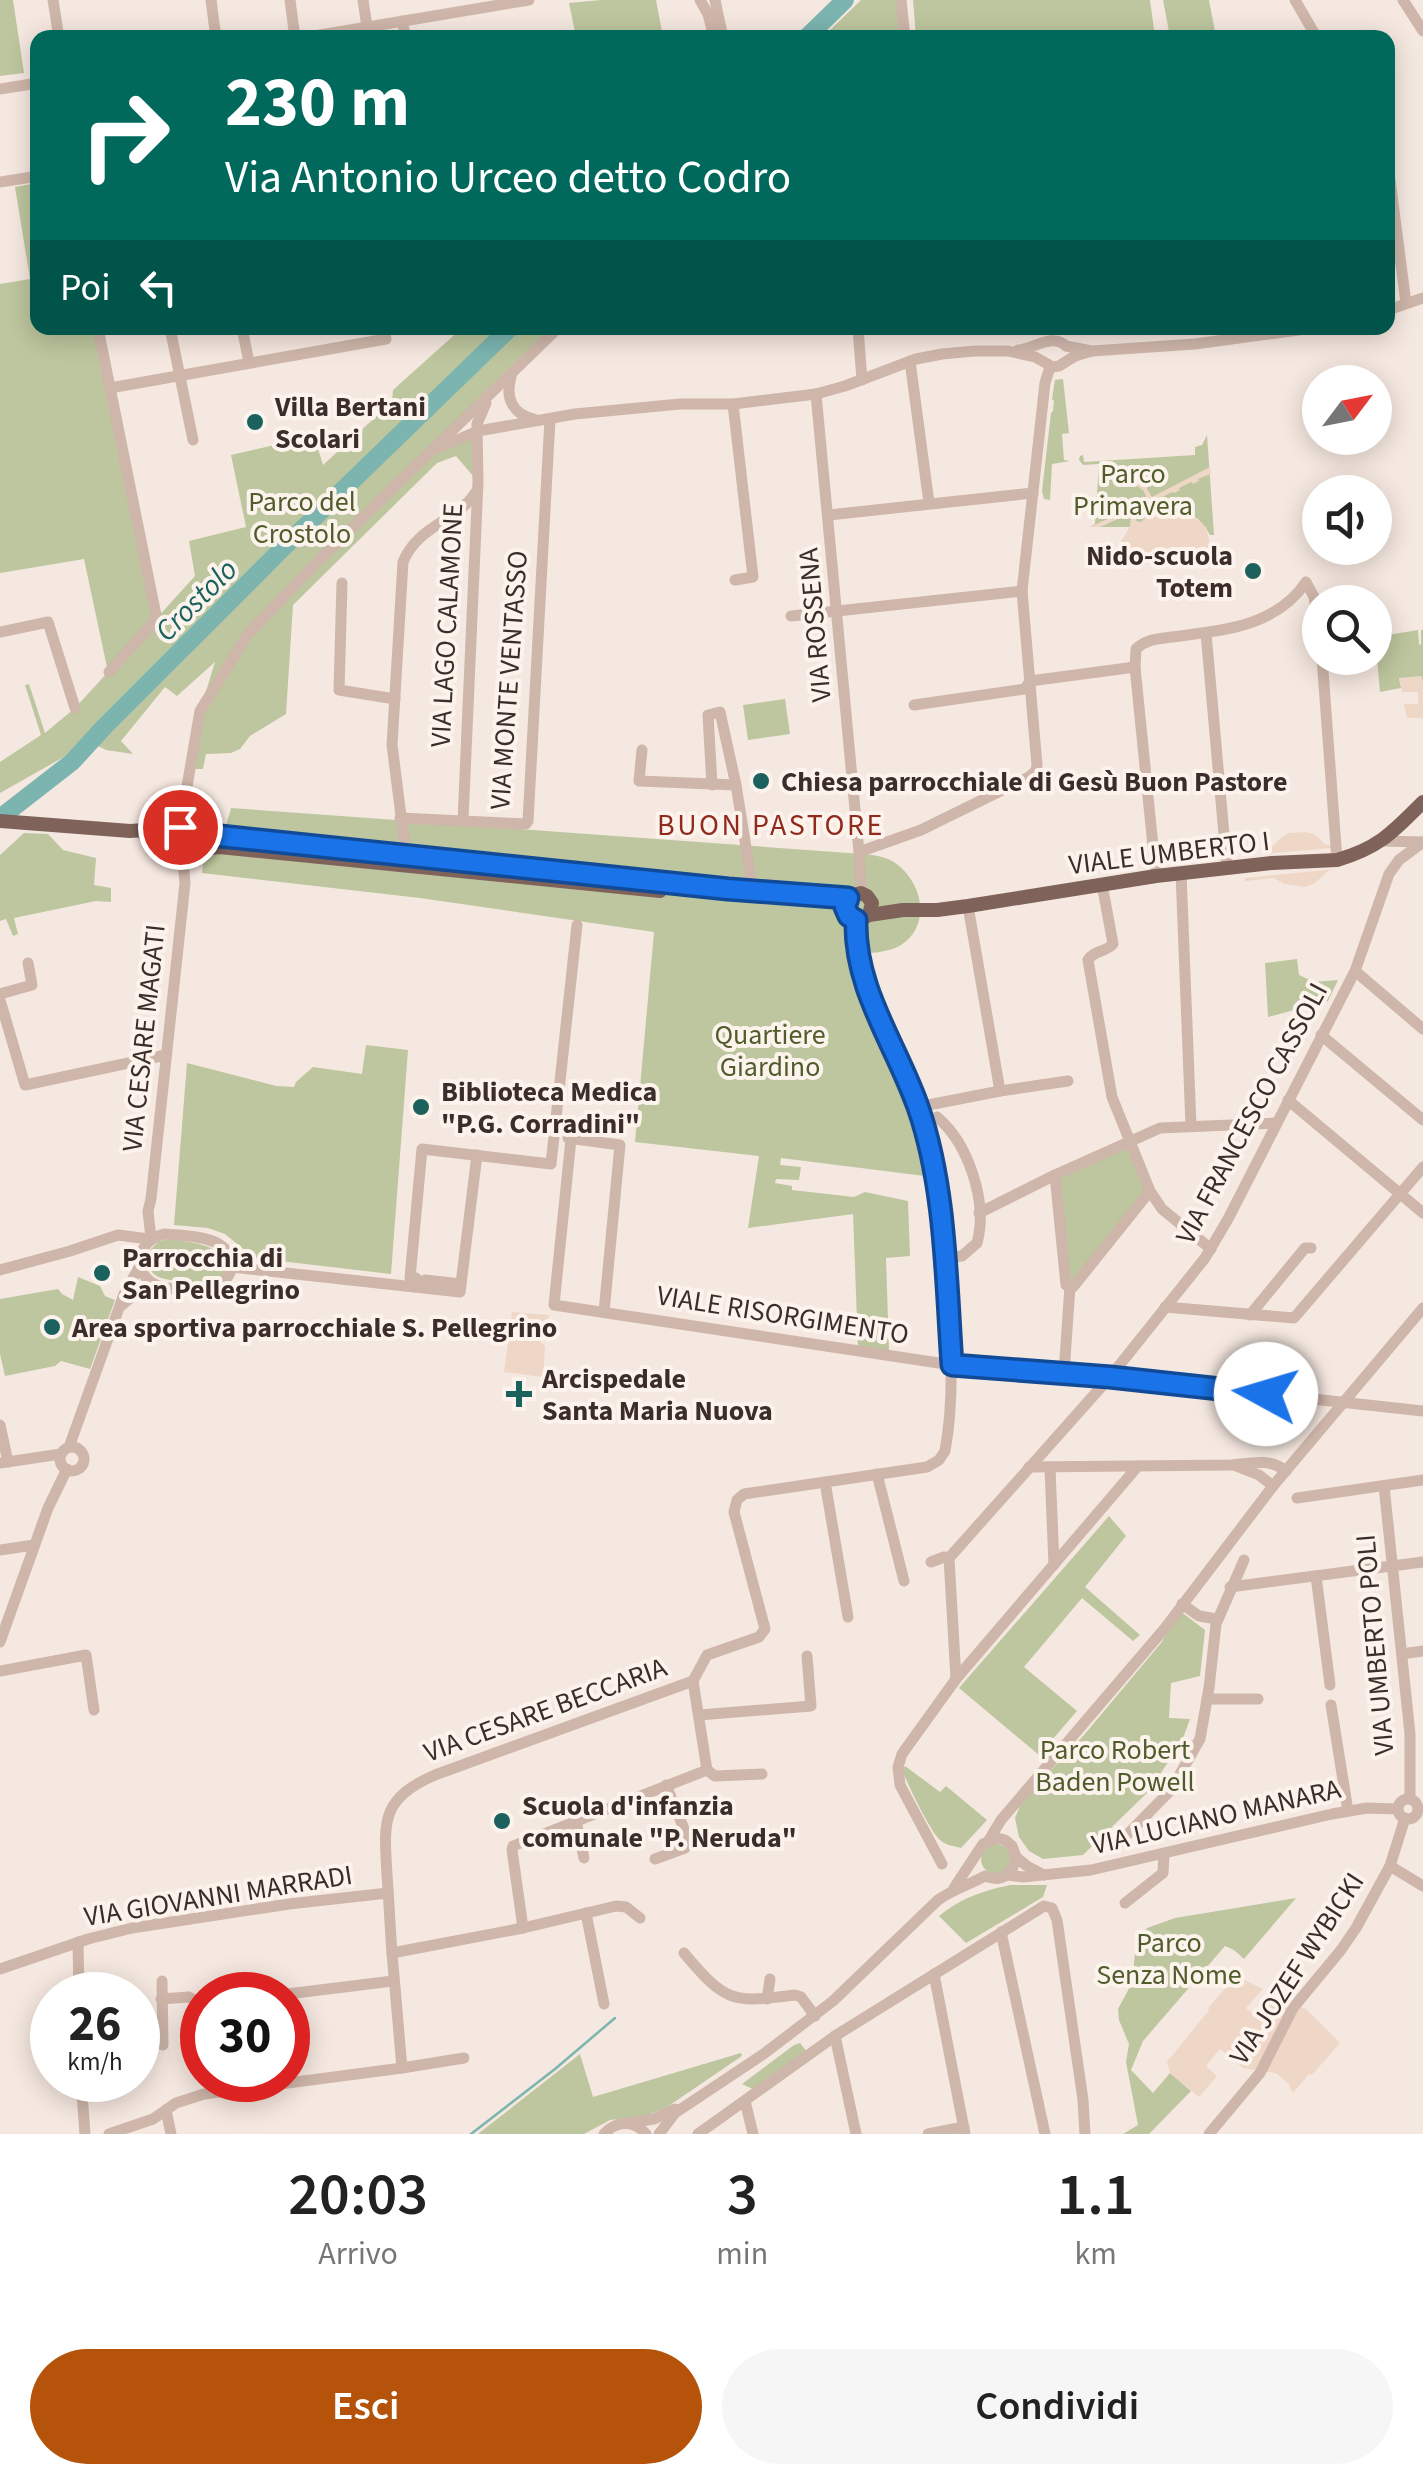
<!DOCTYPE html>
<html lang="it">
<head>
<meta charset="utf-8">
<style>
  :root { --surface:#fff; --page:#f6f6f6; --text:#222; --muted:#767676; --accent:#b45309 }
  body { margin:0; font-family:"Source Sans 3",sans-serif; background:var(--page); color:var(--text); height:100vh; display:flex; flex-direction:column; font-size:38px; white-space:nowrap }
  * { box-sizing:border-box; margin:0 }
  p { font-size:32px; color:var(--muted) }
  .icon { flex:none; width:55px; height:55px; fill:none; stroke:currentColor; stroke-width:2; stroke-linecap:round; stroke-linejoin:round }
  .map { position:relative; height:2134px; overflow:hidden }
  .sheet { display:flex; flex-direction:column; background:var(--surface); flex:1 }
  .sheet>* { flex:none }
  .top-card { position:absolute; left:30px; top:30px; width:1365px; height:305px; border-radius:20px; box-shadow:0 5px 25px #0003; background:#00695c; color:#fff; overflow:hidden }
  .needle { width:65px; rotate:58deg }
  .tools { position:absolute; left:1302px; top:365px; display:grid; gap:20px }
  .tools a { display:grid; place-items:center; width:90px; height:90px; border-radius:50%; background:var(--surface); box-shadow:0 5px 25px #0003; font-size:50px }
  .speed { position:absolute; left:30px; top:1972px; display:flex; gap:20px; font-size:50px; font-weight:700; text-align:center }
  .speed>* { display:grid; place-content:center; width:130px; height:130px; border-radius:50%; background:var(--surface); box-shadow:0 5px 25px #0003; line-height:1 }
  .speed small { font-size:25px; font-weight:400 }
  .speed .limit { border:15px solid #d22; background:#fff; color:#111 }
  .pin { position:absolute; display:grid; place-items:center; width:85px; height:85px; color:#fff; margin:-42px; border:5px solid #fff; border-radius:50%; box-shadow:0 2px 10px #0007 }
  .me { position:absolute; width:110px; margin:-55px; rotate:276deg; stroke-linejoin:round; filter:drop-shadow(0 0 8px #0008) }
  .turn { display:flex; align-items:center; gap:35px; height:210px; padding:0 30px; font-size:45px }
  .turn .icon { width:130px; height:130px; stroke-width:2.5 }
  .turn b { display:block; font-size:70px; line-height:85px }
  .then { display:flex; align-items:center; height:95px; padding:0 30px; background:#0003; gap:20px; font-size:38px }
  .eta { display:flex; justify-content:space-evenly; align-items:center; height:170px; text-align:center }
  .eta b { font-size:60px; font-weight:600; line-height:70px }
  .action { display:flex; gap:20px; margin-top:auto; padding:20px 30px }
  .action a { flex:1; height:115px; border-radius:60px; background:var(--accent); color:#fff; font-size:40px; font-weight:600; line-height:115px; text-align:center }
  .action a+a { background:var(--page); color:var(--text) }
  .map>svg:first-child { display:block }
  .green { fill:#bdc69e }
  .plaza { fill:#eed7c6 }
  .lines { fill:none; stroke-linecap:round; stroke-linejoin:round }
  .stream { stroke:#7cb5b0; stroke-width:2.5 }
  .river { stroke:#7cb5b0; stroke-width:18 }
  .minor { stroke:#cfb6aa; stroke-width:11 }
  .major { stroke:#7f625a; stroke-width:14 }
  .route-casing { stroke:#114b97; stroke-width:25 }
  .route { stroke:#1a73e8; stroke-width:18 }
  .poi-dot { fill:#1b615d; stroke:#fcf3ed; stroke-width:4 }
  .labels { text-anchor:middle; stroke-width:8; stroke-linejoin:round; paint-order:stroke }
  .poi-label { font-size:28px; font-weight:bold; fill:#3c2d2a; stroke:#fcf3ed; text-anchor:start }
  .park-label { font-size:28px; fill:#505c2b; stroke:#fcf3ed }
  .street-label { font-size:28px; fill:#3c2d2a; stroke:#fcf3ed }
  .water-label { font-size:30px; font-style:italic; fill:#1b615d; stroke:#fcf3ed }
  .neighbourhood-label { font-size:30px; letter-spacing:2.5px; fill:#912a1c; stroke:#fcf3ed }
</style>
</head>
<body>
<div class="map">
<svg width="1423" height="2134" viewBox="0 0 1423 2134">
  <rect width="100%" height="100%" fill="#f5e8e0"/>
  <g class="green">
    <path d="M0,0H13L24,73L0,76Z"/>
    <path d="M601,0H656L663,37H576L569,3Z"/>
    <path d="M861,0H898L901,32L873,37L822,38Z"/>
    <path d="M913,0H1150L1155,37H916Z"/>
    <path d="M1163,0H1209L1216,37H1170Z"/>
    <path d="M37,183L38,328H98L156,619L195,576L189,541L246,527L231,455L314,436L323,465L392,402L393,390L462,328H553L425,453L472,436L474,477L456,456L437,463L293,605L286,714L250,736L240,749L231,753L206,754L203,769H190L200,711L215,662L177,696L165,687L121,741L133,754L106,750L84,739L69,754L0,793V762L41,735L25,685L29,684L45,733L75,708L108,672L84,559L0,573V284L30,279L15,187Z"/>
    <path d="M1063,379L1069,433L1062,434L1064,460L1070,461L1052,464L1050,500L1044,499L1042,491L1051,413L1053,411L1054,401L1052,399L1055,380Z"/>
    <path d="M1207,435L1214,535H1210C1195,504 1158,501 1137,527H1090L1095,524L1099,464L1083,465L1079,460L1080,456L1083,455L1084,462L1195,455V447L1202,445Z"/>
    <path d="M1418,630L1419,644L1421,645V630H1423V680L1399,678L1401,688L1380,692L1375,637Z"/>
    <path d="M785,699L790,734L748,740L743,705Z"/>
    <path d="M231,808L862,854C872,855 883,856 892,861C922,879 933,924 901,945C887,953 871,953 855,954L915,1107L933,1177L781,1158L780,1165L801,1167L799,1180L776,1179L775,1183L792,1186V1190L854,1197L865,1192L908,1201L910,1256L886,1258L889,1352L858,1347L853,1214L748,1228L759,1156L635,1142L654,932L420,898L202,873L204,856C221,846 226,826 231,808Z"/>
    <path d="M24,833L48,834L63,850L96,858L94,885L111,888V902L96,901L14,918L18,934L13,936L6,919L0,921V855Z"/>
    <path d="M1297,959L1299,975L1314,982L1338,980L1328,1001L1268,1017L1265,963Z"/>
    <path d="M366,1045L408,1050L391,1274L254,1258L225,1234L208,1228L174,1225L187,1063L276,1086L294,1087L296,1082L313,1067L362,1074Z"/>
    <path d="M1131,1140L1150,1191L1073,1287L1066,1285L1055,1175Z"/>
    <path d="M170,1239C193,1243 221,1243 228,1268C223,1275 219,1282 210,1283C202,1284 192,1282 185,1281C163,1280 144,1279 149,1251L159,1241Z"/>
    <path d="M78,1277L100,1286L105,1296L115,1300L90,1369L61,1361L55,1366L5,1376L0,1354V1299L58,1289L62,1294L73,1300Z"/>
    <path d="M1109,1516L1126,1536L1085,1587L1140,1635L1133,1641L1082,1598L1024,1667L1077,1711L1039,1755L959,1688Z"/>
    <path d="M1180,1611L1205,1630L1200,1676L1171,1683L1169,1718L1190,1719L1182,1741L1149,1791L1083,1855L1043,1859L1029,1851L1019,1837L1015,1818L1022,1801L1084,1735L1161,1643Z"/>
    <path d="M905,1766L940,1792L946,1786L987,1820L961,1848C953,1846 944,1845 938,1838C928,1826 908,1785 902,1770Z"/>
    <circle cx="996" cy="1859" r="15"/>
    <path d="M1010,1885H1047L1043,1897L966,1943L939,1916C961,1898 983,1891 1010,1885Z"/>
    <path d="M1296,1898L1244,1959L1234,1950L1225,1946L1143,2041L1131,2070L1153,2093L1170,2073L1191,2091L1149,2134H1123L1138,2125L1126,2062L1129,2044L1119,2020L1118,2009L1132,1983L1135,1953L1139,1940L1147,1928L1175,1918Z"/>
    <path d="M800,2043L807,2052L755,2090L742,2084L794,2045Z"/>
    <path d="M741,2053L742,2056L667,2107L646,2116L610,2120L584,2134H478L580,2054L593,2097Z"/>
  </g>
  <g class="plaza">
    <path d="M1210,467L1211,474L1198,479L1199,481L1193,484L1191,482L1179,488L1180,490L1174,493L1172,492L1160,498V500L1155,503L1153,501L1138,508L1136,521L1141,522L1147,516L1162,510L1173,509L1187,512L1206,527L1213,554L1123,567L1119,545L1130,526L1131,513L1100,527H1090L1148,500L1143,490L1137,486V482L1141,478L1148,481L1147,489L1152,497Z"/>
    <path d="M1421,676L1423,680V718H1407L1404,704H1418V692H1402L1399,678Z"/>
    <path d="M1305,832L1314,834L1326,845H1331V848L1265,854V850L1270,849L1282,837L1289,833Z"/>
    <path d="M1335,869L1328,871L1315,883L1305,887L1284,884L1274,878L1245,881V878Z"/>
    <path d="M512,1312L549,1315L547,1333L539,1339L545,1347L543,1377L504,1372Z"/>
    <path d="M1236,1976L1263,1989L1246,2008L1258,2019L1275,2000L1273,1998L1306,2009L1340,2043L1312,2075L1309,2074L1293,2093L1288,2083L1276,2073L1243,2068L1220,2049L1206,2066L1217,2076L1199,2097L1170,2073L1167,2062L1209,2010L1208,2008Z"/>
  </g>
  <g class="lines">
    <path class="stream" d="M471,2134L555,2069L615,2018"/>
    <g class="river">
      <path d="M806,38L845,0"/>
      <path d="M0,818L72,762L104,727L289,542L510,328"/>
    </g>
    <g class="minor">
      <path d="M53,0L59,38"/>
      <path d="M211,0L216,38"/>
      <path d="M290,0L295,38"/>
      <path d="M363,0L367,27"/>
      <path d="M700,0L708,14L714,38"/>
      <path d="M715,0L723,38"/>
      <path d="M901,0L905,38"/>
      <path d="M1295,0L1317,38"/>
      <path d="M1403,0L1423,31"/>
      <path d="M402,21L406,38"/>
      <path d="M302,38L529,0"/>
      <path d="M0,89L38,83"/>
      <path d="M1388,165L1406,303"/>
      <path d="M0,182L38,176"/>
      <path d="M1388,310L1423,298"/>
      <path d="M98,328L156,615L155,621L109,672"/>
      <path d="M170,328L193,440"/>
      <path d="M242,328L249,362"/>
      <path d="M858,328L862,380"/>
      <path d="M1018,350C1035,348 1053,333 1066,346L1092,351L1195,344L1313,328"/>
      <path d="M910,361L929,503"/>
      <path d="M511,377C505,397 512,414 534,419"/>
      <path d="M110,388L386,339L384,328"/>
      <path d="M816,394L859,852L861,893"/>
      <path d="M733,404L753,577L735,580"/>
      <path d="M431,451L478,431L575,414L680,404H733L816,394L845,386L916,359L942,354L975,351H1008L1035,357L1053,367L1059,366L1075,356L1092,351"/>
      <path d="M829,515L1033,493"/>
      <path d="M342,583L339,690L395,699"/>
      <path d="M791,616L1022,591"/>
      <path d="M0,632L48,622L75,708"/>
      <path d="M1206,633L1227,868"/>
      <path d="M1322,658L1337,860"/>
      <path d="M914,705L1025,689L1030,681L1135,667"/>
      <path d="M642,750L639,781L736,785"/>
      <path d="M712,785L708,715L720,712L736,785L753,891"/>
      <path d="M400,818L526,824L528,821L550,419"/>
      <path d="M463,820L478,482L477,424L486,403"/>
      <path d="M180,827L200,711L248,634L323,556L558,328"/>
      <path d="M1383,841L1423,842"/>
      <path d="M859,852L921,830L1029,777L1036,771L1037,765L1022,591L1045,383L1050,367"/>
      <path d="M406,855L392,745L403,562C418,525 458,521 475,493"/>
      <path d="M1181,873L1191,1126"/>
      <path d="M1156,876L1135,667L1136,649C1146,639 1158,639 1172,637C1222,630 1275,628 1306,582L1314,597L1320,631"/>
      <path d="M1102,884L1113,944C1106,952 1093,951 1088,960L1112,1097L1150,1191L1162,1209L1211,1249"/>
      <path d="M968,906L1000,1091"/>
      <path d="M1355,971L1423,1029"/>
      <path d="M0,994L32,985L28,963"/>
      <path d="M0,1000L25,1085L166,1055"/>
      <path d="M1321,1035L1423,1120"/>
      <path d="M1288,1100L1423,1213"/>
      <path d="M918,1107L1000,1091L1068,1081"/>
      <path d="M937,1117C969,1144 988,1203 977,1243L962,1256L944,1258"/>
      <path d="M568,1138L620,1145L604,1312"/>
      <path d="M571,1139L554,1305L952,1365L1110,1377L1423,1411"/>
      <path d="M1055,1175L1066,1285L1073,1287L1150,1191"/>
      <path d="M979,1213L1055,1175L1160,1128L1276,1123"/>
      <path d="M164,1234C180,1235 203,1236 217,1243C244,1258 231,1288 203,1289C190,1290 168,1290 156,1285C131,1273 136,1241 164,1234Z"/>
      <path d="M151,1238L148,1211L151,1199L185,883L182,851"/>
      <path d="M232,1267L460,1292L477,1155"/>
      <path d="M0,1270L70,1251L118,1235L149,1239"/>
      <path d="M425,1280L461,1284"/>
      <path d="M415,1286L416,1278H410L422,1149L551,1164L577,925"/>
      <path d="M122,1305L135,1294L156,1285"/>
      <path d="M1165,1307L1294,1318L1423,1167"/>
      <path d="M1250,1315L1305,1248H1311"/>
      <path d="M1064,1373L1070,1286"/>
      <path d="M0,1425L8,1462"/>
      <path d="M69,1447L124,1294L141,1264"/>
      <circle cx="72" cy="1459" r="12"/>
      <path d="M0,1463L61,1454"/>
      <path d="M1236,1466L1259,1475L1273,1486"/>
      <path d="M1029,1467L1232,1465C1251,1463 1270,1458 1286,1471"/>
      <path d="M1050,1468L1054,1565"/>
      <path d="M877,1474L904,1581"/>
      <path d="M825,1482L848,1617"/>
      <path d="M1384,1486L1410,1734V1799"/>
      <path d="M1297,1498L1423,1480"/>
      <path d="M0,1550L34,1545"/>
      <path d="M949,1558L956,1679"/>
      <path d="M931,1562L944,1557L949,1558L1110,1377L1205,1258L1228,1219L1355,971L1389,874L1399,860L1423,842"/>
      <path d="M1316,1576L1330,1685"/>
      <path d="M1230,1587L1423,1562"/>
      <path d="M1182,1604L1199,1616L1217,1619"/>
      <path d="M0,1642L48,1508L67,1469"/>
      <path d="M1402,1654L1423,1651"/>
      <path d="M0,1671L86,1655L94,1710"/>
      <path d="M1207,1699H1258"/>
      <path d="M1331,1705L1348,1811"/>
      <path d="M699,1715L811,1706L807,1656"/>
      <path d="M707,1770L715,1776L762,1774"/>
      <circle cx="1408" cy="1809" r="10"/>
      <path d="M576,1821L584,1858"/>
      <path d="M989,1840L1001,1820L1165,1628L1273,1486L1423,1308"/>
      <path d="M1117,1845L1171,1790L1200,1739L1209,1688L1216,1624L1244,1560"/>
      <path d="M655,1859L685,1848L689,1841L666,1785"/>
      <path d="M942,1864L900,1785L898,1767L902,1754L956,1679L1138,1466"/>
      <path d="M1390,1866L1423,1886"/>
      <path d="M1008,1875L1023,1877L1091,1870L1332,1814L1367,1808L1398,1809"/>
      <path d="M954,1888L983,1844L997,1838L1005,1840L1012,1846L1016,1857L1027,1866L1044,1875"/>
      <path d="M1125,1903L1163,1873L1164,1854"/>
      <path d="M586,1913L604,2004"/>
      <path d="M523,1928L512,1850L513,1846L707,1770L693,1681L707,1655L759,1637L765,1629L734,1512L737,1500L744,1494L927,1467L939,1460L945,1451C956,1391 950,1328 945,1267C940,1213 936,1159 918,1108C897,1044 854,989 856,920"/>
      <path d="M1001,1932L1045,2134"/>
      <path d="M78,1942L79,1995"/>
      <path d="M392,1953C390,1927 389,1901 387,1875C384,1822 380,1799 435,1775L693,1681"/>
      <path d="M684,1953C726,2003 732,2003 795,1995L801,1997L815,2016"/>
      <path d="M0,1969L88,1939L132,1928L289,1904L388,1893"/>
      <path d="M934,1974L965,2134"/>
      <path d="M162,1981L163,2045"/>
      <path d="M279,1995L393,1981"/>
      <path d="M161,1999L189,1997L202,2004"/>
      <path d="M767,1999L770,1979"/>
      <path d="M835,2036L856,2134"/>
      <path d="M402,2068L464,2058"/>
      <path d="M81,2080L85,2134"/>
      <path d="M745,2101L753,2134"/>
      <path d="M166,2110L171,2134"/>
      <path d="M628,2123L654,2119L675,2109"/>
      <path d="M109,2134L153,2119L176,2103L204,2094L402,2068L392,1953L523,1928L616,1906L626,1907L640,1918"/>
      <path d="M604,2134C617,2120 634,2120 646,2134"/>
      <path d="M659,2134L675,2113L765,2053L833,2001L938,1900C953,1889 969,1885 985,1876C1002,1883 1013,1874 1016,1857"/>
      <path d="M698,2134L835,2036L1044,1906L1052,1908L1057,1920L1083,2100L1085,2134"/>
      <path d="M928,2134L964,2127"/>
      <path d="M1209,2134L1260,2073L1293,2008L1341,1950L1356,1928L1390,1866L1405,1818"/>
    </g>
    <g class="major">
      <path d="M0,821L130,831L173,828L191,823L214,836L838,899L861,893L867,896L872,903L869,915L860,920L849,916L845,907L848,898"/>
      <path d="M145,835L176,844L182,851L189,854L202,849L219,847L660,891"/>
      <path d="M869,915L903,910H937L968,906L1156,876L1272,863L1337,860C1379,848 1393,832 1423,802"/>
    </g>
  </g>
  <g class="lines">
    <defs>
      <path id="route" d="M180,827L191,822L210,834L220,836L728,889L848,898L845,907L849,916L856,920C854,989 896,1044 918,1107C946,1187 946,1281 952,1365L1110,1377L1266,1394"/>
    </defs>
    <use href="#route" class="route-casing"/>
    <use href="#route" class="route"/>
  </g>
  <g class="poi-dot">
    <circle cx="255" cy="422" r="10"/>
    <circle cx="1253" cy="571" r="10"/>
    <circle cx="761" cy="781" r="10"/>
    <circle cx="421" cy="1107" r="10"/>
    <circle cx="102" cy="1273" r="10"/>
    <circle cx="52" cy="1327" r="10"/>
    <path d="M514 1379h10v10h10v10h-10v10h-10v-10h-10v-10h10z"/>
    <circle cx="502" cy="1821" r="10"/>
  </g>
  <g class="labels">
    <g class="poi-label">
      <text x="275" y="416">Villa Bertani<tspan x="275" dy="32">Scolari</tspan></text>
      <text x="1233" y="565" text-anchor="end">Nido-scuola<tspan x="1233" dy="32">Totem</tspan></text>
      <text x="781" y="791">Chiesa parrocchiale di Gesù Buon Pastore</text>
      <text x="441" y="1101">Biblioteca Medica<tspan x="441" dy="32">"P.G. Corradini"</tspan></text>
      <text x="122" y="1267">Parrocchia di<tspan x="122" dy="32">San Pellegrino</tspan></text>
      <text x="72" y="1337">Area sportiva parrocchiale S. Pellegrino</text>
      <text x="542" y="1388">Arcispedale<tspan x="542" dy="32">Santa Maria Nuova</tspan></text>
      <text x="522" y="1815">Scuola d'infanzia<tspan x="522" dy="32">comunale "P. Neruda"</tspan></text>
    </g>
    <g class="park-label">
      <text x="1133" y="483">Parco<tspan x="1133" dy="32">Primavera</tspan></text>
      <text x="302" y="511">Parco del<tspan x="302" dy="32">Crostolo</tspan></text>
      <text x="770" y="1044">Quartiere<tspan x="770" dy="32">Giardino</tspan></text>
      <text x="1115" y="1759">Parco Robert<tspan x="1115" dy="32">Baden Powell</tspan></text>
      <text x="1169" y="1952">Parco<tspan x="1169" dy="32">Senza Nome</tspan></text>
    </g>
    <g class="street-label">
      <text transform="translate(446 625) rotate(-87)" y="10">VIA LAGO CALAMONE</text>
      <text transform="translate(814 625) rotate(-95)" y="10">VIA ROSSENA</text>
      <text transform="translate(508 680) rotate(-86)" y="10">VIA MONTE VENTASSO</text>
      <text transform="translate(1169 852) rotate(-7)" y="10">VIALE UMBERTO I</text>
      <text transform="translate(143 1038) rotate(-84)" y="10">VIA CESARE MAGATI</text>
      <text transform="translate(1251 1113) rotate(-62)" y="10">VIA FRANCESCO CASSOLI</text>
      <text transform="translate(783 1314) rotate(9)" y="10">VIALE RISORGIMENTO</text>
      <text transform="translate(1374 1645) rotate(-95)" y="10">VIA UMBERTO POLI</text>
      <text transform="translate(545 1709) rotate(-20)" y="10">VIA CESARE BECCARIA</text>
      <text transform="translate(1216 1816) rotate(-13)" y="10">VIA LUCIANO MANARA</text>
      <text transform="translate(218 1895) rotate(-9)" y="10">VIA GIOVANNI MARRADI</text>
      <text transform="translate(1296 1968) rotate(-57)" y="10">VIA JOZEF WYBICKI</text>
    </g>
    <g class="water-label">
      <text transform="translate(196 600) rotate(-45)" y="10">Crostolo</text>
    </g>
    <g class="neighbourhood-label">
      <text x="771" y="835">BUON PASTORE</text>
    </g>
  </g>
</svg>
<div class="tools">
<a><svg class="needle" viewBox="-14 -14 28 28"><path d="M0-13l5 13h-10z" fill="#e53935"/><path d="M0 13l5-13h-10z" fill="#767676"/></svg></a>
<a><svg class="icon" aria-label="sound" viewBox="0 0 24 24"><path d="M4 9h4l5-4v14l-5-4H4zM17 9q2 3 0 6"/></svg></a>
<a><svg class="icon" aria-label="search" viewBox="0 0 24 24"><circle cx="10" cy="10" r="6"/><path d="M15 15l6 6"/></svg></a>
</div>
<div class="speed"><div>26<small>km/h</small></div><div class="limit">30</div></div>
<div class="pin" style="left:180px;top:827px;background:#d93025"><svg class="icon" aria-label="arrive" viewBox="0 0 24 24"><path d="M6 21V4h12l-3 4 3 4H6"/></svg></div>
<svg class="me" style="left:1266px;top:1394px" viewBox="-20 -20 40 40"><circle r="19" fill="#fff"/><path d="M0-13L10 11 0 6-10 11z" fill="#1a73e8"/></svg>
<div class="top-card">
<div class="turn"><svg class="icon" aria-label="right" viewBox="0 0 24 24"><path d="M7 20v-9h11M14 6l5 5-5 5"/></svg><div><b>230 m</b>Via Antonio Urceo detto Codro</div></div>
<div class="then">Poi<svg class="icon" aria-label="left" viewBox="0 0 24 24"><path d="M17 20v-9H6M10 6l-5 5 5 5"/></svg></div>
</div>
</div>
<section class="sheet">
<div class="eta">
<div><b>20:03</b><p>Arrivo</p></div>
<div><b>3</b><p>min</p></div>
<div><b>1.1</b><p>km</p></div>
</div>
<div class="action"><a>Esci</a><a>Condividi</a></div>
</section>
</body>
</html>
